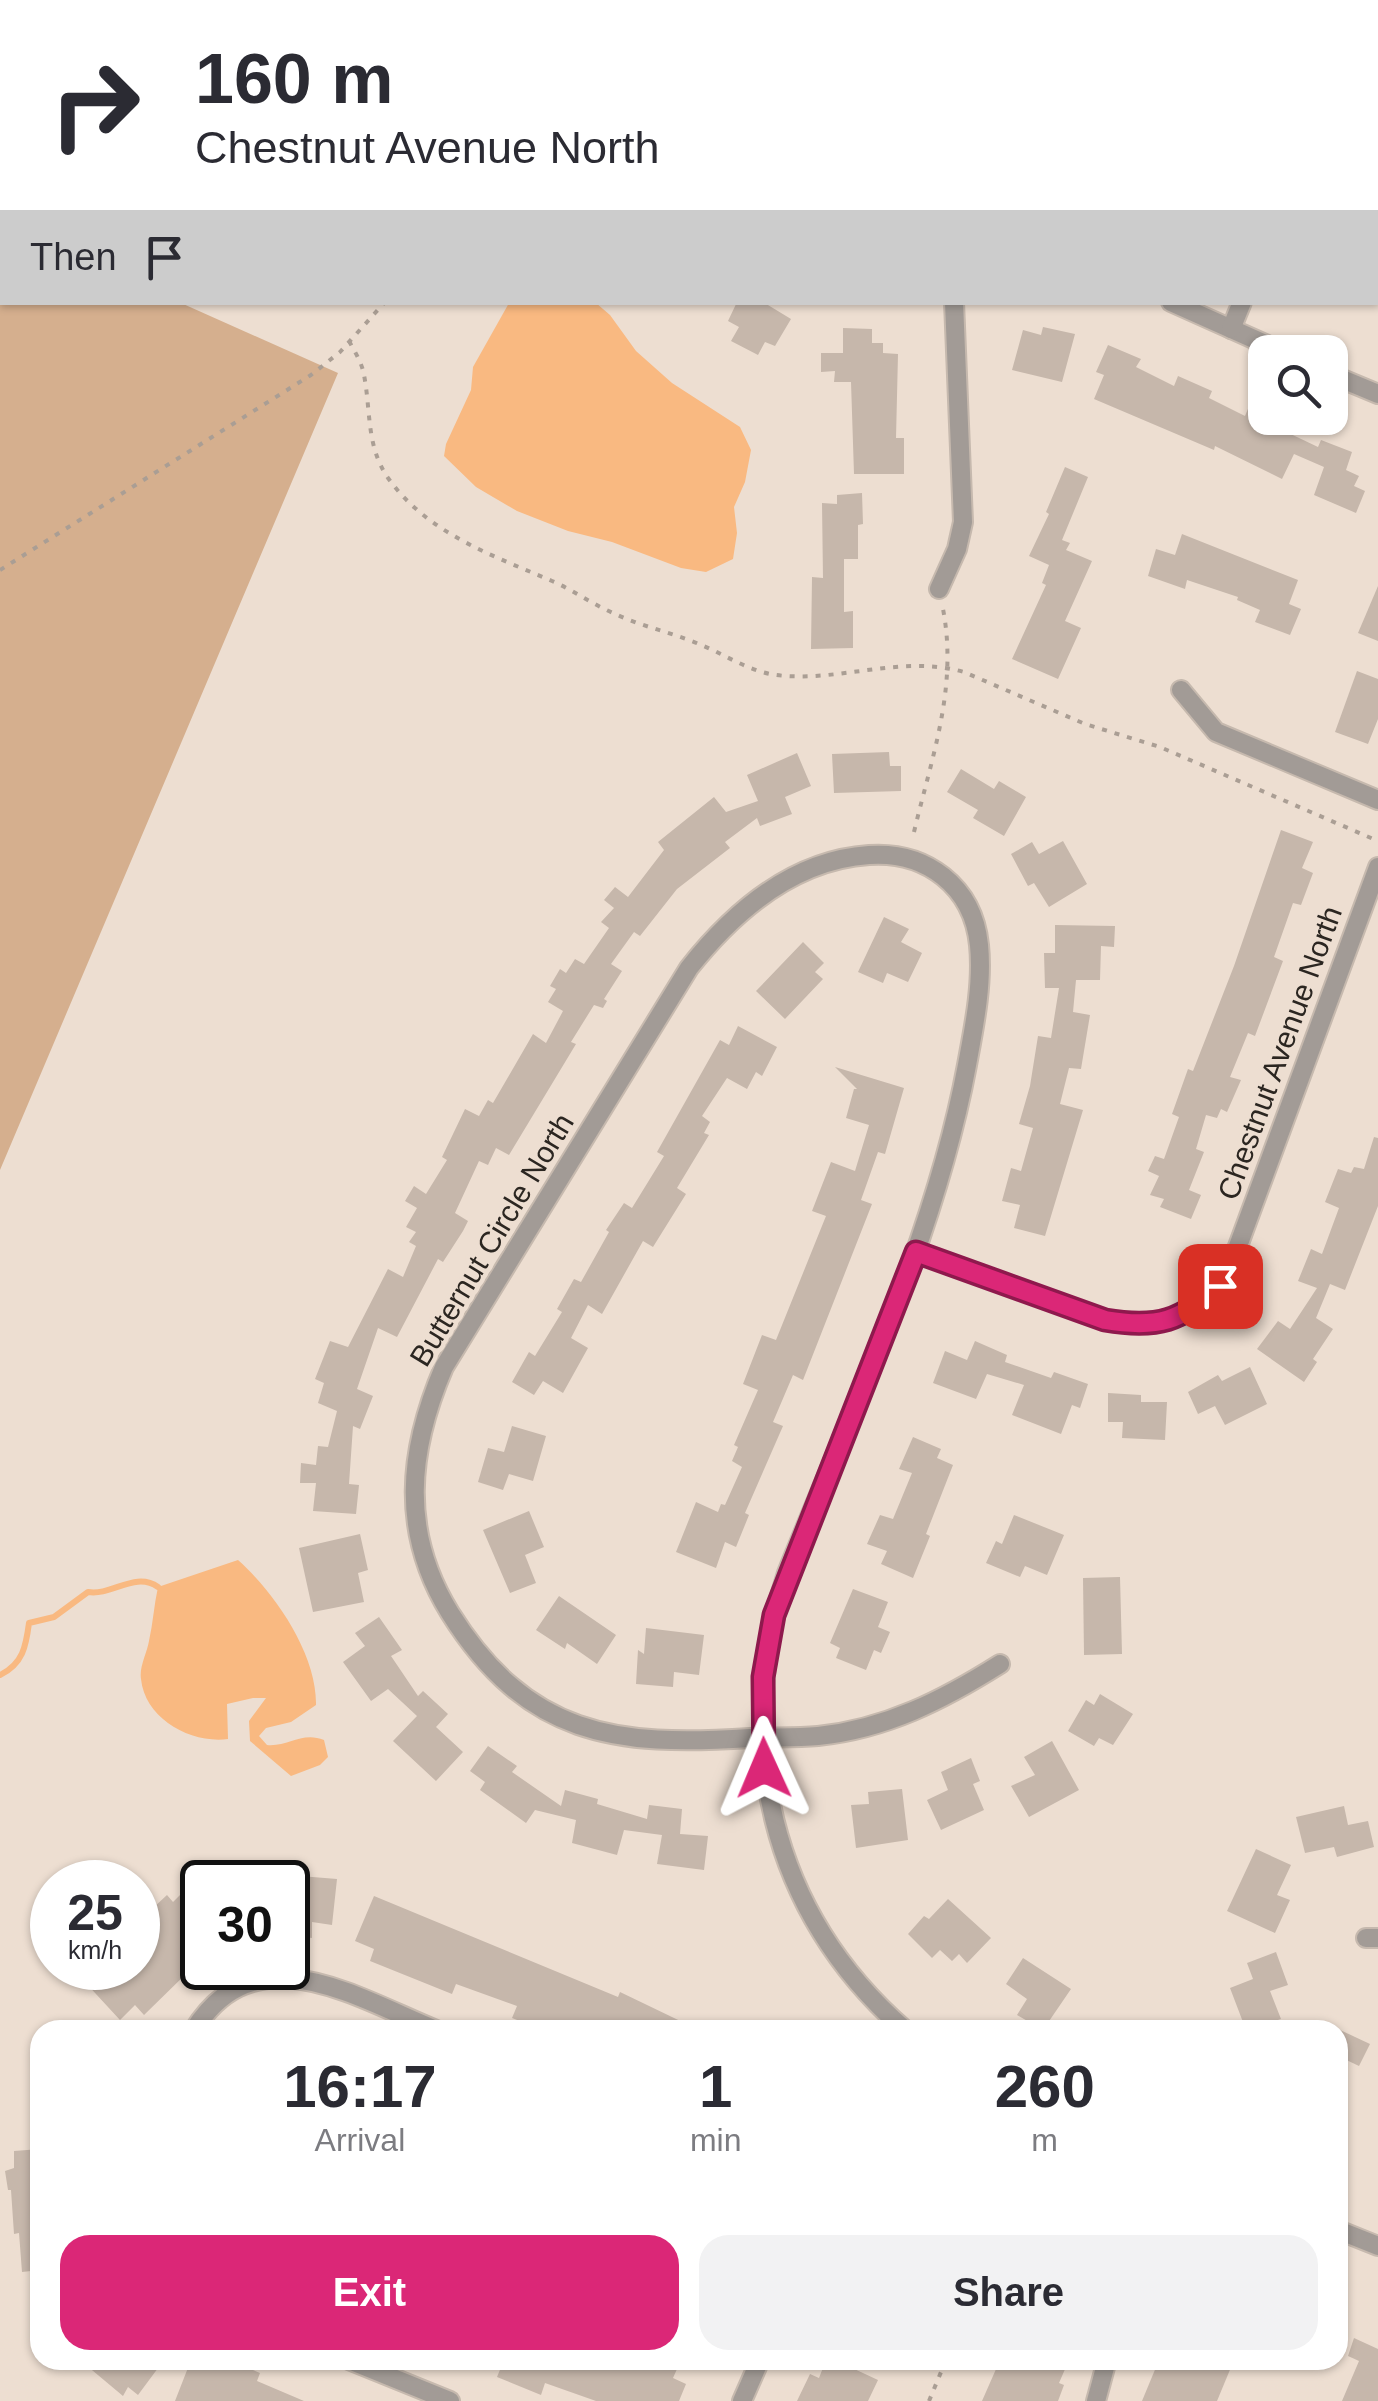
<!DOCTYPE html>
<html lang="en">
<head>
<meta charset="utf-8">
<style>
  :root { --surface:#fff; --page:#f2f2f3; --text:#2b2b33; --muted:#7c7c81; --accent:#db2777 }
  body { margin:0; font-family:Arial,sans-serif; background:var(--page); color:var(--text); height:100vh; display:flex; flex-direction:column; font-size:38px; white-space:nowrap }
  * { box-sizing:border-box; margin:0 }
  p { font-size:32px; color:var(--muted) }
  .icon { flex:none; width:55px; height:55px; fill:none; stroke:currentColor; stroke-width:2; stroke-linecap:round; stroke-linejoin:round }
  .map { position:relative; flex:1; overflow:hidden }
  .details { position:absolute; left:30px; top:2020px; width:1318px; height:350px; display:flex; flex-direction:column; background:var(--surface); border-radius:30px; box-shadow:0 2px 8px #0004 }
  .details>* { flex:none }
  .guide { position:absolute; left:0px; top:0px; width:1380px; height:305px; box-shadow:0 2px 8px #0004; background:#fff; color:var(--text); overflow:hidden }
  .buttons { position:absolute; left:1248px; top:335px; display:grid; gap:20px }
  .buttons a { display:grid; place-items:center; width:100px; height:100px; border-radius:20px; background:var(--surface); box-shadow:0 2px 8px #0004; font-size:50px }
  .speed { position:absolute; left:30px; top:1860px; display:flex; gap:20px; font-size:50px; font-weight:700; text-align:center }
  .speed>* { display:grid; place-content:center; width:130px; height:130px; border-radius:50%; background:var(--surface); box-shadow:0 2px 8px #0004; line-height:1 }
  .speed small { font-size:25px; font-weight:400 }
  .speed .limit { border:5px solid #111; border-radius:15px; background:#fff; color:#111 }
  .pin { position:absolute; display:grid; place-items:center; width:85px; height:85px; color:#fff; margin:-42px; border-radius:20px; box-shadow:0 5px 15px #0006 }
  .me { position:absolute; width:110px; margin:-55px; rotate:359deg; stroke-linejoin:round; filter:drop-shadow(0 0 8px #0008) }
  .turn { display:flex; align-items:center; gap:35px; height:210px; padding:0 30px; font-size:45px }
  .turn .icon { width:130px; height:130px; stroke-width:2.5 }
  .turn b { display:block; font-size:70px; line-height:85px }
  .then { display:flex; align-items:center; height:95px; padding:0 30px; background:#0003; gap:20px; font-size:38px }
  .eta { display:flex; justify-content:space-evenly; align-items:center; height:170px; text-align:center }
  .eta b { font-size:60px; font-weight:700; line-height:70px }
  .cta { display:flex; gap:20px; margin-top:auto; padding:20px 30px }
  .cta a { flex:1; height:115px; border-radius:30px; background:var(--accent); color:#fff; font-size:40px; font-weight:700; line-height:115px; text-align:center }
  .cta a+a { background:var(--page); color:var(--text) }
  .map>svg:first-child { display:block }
  .green { fill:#d5af8e }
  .water { fill:#f9b981 }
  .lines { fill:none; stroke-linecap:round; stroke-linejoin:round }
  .stream { stroke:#f9b981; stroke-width:6 }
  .building { fill:#c6b7ab }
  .street-casing { stroke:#c6b9ae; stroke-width:22 }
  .path { stroke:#aa9e94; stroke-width:4; stroke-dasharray:5 8; stroke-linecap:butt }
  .street { stroke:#a29b96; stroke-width:18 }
  .route-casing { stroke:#8e194d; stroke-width:25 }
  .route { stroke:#db2777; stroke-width:18 }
  .labels { text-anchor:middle; stroke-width:9; stroke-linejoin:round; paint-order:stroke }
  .street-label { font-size:30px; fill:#2b2621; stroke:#edded1 }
</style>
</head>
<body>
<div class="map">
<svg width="1378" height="2401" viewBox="0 0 1378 2401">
  <rect width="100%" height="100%" fill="#edded1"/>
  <path class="green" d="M0,221L2,302L181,303L338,373L0,1170Z"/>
  <g class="water">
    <path d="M509,303H596L610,315L636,351L672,383L740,427L751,450L745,482L734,507L737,533L733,559L706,572L681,568L612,542L568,531L517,511L476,487L444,456L446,444L471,390L473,367Z"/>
    <path d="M238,1560C275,1593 317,1654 316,1705L291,1722L266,1728L259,1736L267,1745C288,1747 302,1731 324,1740L328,1757L320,1765L291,1776L250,1741L249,1721L266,1698H253L227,1704L228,1739C191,1744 145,1719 141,1679C139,1667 147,1653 149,1641C153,1623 154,1605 158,1587Z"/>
  </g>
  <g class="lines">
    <path class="stream" d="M0,1675C23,1664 26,1646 29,1623L54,1617L88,1592C112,1596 135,1571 158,1587"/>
  </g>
  <g class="building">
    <path d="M737,302H763L791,319L775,346L765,342L758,355L731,341L739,327L728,321Z"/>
    <path d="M1043,327L1075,334L1062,382L1012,370L1023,330L1041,335Z"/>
    <path d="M843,328L872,329V343H883V353L898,354L896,438H904V474H854L851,382H834L835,371L821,372V353H843Z"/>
    <path d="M1108,345L1141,359L1136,367L1174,386L1178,376L1212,391L1209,398L1245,416L1250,404L1265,411V418H1282L1278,428L1318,447L1321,440L1352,452L1346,470L1359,476L1354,486L1365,491L1356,513L1314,495L1324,467L1294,454L1282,479L1215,446L1214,450L1094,399L1104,375L1096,372Z"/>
    <path d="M1065,467L1088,477L1062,540L1070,543L1066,550L1092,561L1065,621L1081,628L1058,679L1012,659L1046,585L1042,583L1049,565L1029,556L1049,514L1046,512Z"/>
    <path d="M862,493L863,524L858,525V559H844V612L853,611V648L811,649L812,577L823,578L822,503L837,504V495Z"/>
    <path d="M1182,534L1298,580L1289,604L1301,609L1290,635L1255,622L1260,610L1237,600L1238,597L1187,580L1185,589L1148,576L1156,549L1175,555Z"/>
    <path d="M1378,586V641L1358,633Z"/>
    <path d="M1357,671L1378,679V719L1368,744L1335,732Z"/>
    <path d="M889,752L890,766H901V791L834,793L832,754Z"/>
    <path d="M797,753L811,786L785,797L792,814L760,826L757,818L725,842L730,848L677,889L640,936L634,932L611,964L622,971L604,999L607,1001L603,1008L594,1005L571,1042L576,1044L509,1155L496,1148L488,1165L479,1161L455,1213L468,1221L463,1231L443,1262L438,1259L397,1337L378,1328L357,1389L373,1396L360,1429L353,1426L349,1484L359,1485L356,1514L313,1511L316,1483H300L301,1463L316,1465L318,1446L328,1447L337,1411L318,1403L324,1383L315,1379L330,1341L348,1347L388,1269L403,1277L416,1246L409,1242L416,1232L406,1227L417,1208L405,1201L414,1186L426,1194L447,1160L442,1157L465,1109L479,1116L488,1100L493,1103L533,1034L546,1043L563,1011L548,1002L556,989L550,986L560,969L566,973L575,959L584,964L609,928L601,922L614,908L604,900L615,887L628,897L664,850L658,842L714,797L726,812L758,801L747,775Z"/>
    <path d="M961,769L994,789L999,781L1026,797L1004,836L973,818L978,810L947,792Z"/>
    <path d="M1281,830L1313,842L1302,868L1313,873L1301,905L1293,903L1274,957L1283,961L1255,1036L1248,1033L1230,1077L1241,1080L1227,1112L1221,1109L1217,1118L1206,1115L1196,1149L1204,1152L1189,1190L1201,1195L1191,1219L1160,1207L1164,1199L1150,1195L1159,1176L1148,1171L1155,1156L1164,1159L1179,1117L1172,1114L1188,1069L1193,1071L1234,966Z"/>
    <path d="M1063,841L1087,884L1049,907L1034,883L1028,886L1011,854L1032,842L1039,854Z"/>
    <path d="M884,917L909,929L901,942L922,953L908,982L887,973L883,983L858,972Z"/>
    <path d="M1055,925L1115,926L1114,947L1101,946L1100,980H1076L1073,1012L1090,1015L1081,1069L1069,1068L1060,1104L1083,1110L1045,1236L1014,1228L1020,1205L1002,1201L1011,1168L1021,1171L1033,1128L1019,1124L1030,1086L1038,1036L1051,1038L1059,988H1045L1044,953H1055Z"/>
    <path d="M803,942L824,963L815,972L823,979L785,1019L756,991Z"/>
    <path d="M738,1026L777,1047L762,1076L756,1072L747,1089L727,1078L702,1116L710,1122L704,1133L709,1135L677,1188L686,1194L653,1247L643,1241L602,1314L588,1305L571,1338L588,1348L563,1393L543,1381L534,1395L512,1382L529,1352L535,1356L562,1312L557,1309L574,1279L581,1282L609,1232L606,1230L624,1203L632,1208L664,1156L657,1152L720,1040L729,1045Z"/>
    <path d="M835,1067L904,1088L885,1154L878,1152L861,1200L872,1204L803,1380L793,1375L773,1422L783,1426L745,1513L749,1515L736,1547L725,1542L716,1568L676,1552L696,1502L718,1512L721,1504L725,1505L742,1467L732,1461L738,1447L734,1445L758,1390L743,1384L762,1335L776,1340L826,1216L812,1211L831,1162L855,1171L869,1125L846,1118L854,1089H857Z"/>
    <path d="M1374,1137L1378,1138V1206L1345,1290L1330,1284L1316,1318L1333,1329L1313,1359L1317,1362L1304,1382L1257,1349L1278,1321L1290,1329L1317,1288L1298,1281L1311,1249L1322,1254L1339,1208L1325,1202L1338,1169L1351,1173L1354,1167L1364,1169Z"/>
    <path d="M975,1341L1007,1355L1005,1362L1051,1378L1054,1372L1088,1384L1080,1408L1072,1405L1061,1434L1012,1415L1024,1385L987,1374L976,1399L933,1383L945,1351L967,1360Z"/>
    <path d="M1250,1367L1267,1404L1225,1425L1215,1406L1198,1414L1188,1392L1218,1375L1222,1381Z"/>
    <path d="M1108,1393L1141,1395V1402H1167L1165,1440L1122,1438L1123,1422H1108Z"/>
    <path d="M512,1426L546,1436L533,1481L509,1474L503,1490L478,1482L488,1448L504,1452Z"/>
    <path d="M913,1437L941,1449L937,1458L953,1465L926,1534L930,1536L913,1578L881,1564L887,1551L867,1544L880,1515L893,1519L912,1473L899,1469Z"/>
    <path d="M529,1511L544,1547L525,1555L536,1583L510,1593L483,1530Z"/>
    <path d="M1014,1515L1064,1535L1047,1575L1025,1566L1020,1577L986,1563L996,1541L1002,1544Z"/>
    <path d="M360,1534L368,1570L358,1573L364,1602L313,1612L299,1548Z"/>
    <path d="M1120,1577L1122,1654L1084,1655L1083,1578Z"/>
    <path d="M853,1589L888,1602L878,1627L890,1632L881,1653L874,1650L866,1670L836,1658L840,1648L830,1643Z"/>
    <path d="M559,1596L616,1635L597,1664L567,1643L565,1649L536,1630Z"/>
    <path d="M379,1617L402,1650L391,1656L418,1696L423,1691L448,1714L436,1727L463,1752L436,1781L393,1741L417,1716L388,1689L371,1701L343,1662L365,1646L355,1633Z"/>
    <path d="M646,1628L704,1635L699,1675L674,1672L673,1687L636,1684L638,1650L644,1654Z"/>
    <path d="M1100,1694L1133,1714L1113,1745L1099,1738L1094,1746L1068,1731L1086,1700L1094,1705Z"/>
    <path d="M1052,1741L1079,1790L1029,1817L1011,1786L1035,1775L1024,1757Z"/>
    <path d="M488,1746L517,1766L512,1772L561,1806L565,1790L598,1799L597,1804L647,1819L649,1805L682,1809L680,1834L708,1836L704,1870L657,1864L662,1835L624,1830L617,1855L572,1843L576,1820L535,1810L526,1823L480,1790L485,1782L470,1771Z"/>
    <path d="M971,1758L980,1781L973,1784L984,1810L941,1830L927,1800L948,1790L941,1772Z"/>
    <path d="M902,1789L908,1840L856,1848L851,1805L869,1804L868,1792Z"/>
    <path d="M1344,1806L1348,1825L1368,1821L1374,1847L1337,1857L1334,1847L1305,1853L1296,1817Z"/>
    <path d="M1256,1849L1291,1865L1277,1895L1290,1900L1275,1933L1227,1911Z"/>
    <path d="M288,1875L337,1879L332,1925L312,1922V1938L288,1935Z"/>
    <path d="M183,1892L202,1913V1964L192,1974L189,1971L144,2015L135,2005L120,2020L72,1968H138V1922L167,1895L173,1902Z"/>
    <path d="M374,1896L618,1997L620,1992L699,2030H573L559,2024L556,2030H543L512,2018L517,2006L456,1984L452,1994L370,1961L374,1949L355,1941Z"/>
    <path d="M948,1899L991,1938L967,1963L959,1954L952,1961L940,1950L932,1958L908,1934L924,1916L929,1919Z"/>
    <path d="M1276,1952L1288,1985L1270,1991L1281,2019L1246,2030L1230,1988L1253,1979L1247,1963Z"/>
    <path d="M1023,1958L1071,1989L1043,2030L1017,2015L1027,1999L1006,1984Z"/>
    <path d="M1338,2029L1370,2044L1359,2066L1338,2056Z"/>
    <path d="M40,2149V2270L22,2272L19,2233L14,2234L11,2190H8L5,2171L14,2168V2151Z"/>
    <path d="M1354,2338L1378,2349V2401H1342L1359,2361L1348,2356Z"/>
    <path d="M80,2360H164L138,2395L128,2387L123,2396Z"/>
    <path d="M191,2360H229L260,2373L257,2381L304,2401H175Z"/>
    <path d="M504,2360H655L677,2369L673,2378L686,2384L679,2401H596L545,2383L541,2395L497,2377Z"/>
    <path d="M826,2360H835L878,2380L868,2401H797L810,2374L819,2378Z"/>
    <path d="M1000,2360H1069L1059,2383L1064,2385L1058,2401H982Z"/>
    <path d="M1159,2360H1234L1217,2401H1142Z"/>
  </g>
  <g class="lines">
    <defs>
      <g id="street">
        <path d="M494,0L499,2"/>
        <path d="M940,0V2"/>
        <path d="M1271,0V2"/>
        <path d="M1171,302L1283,352"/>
        <path d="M1231,329L1242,302"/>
        <path d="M1330,374L1378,394"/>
        <path d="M939,589L957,549L963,522L954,302"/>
        <path d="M1181,690L1216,732L1378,800"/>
        <path d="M915,1252L1105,1320C1169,1331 1205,1316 1234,1257L1378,867"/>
        <path d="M1366,1938H1378"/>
        <path d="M194,2030C255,1932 355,1997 436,2030"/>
        <path d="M905,2030C769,1912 732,1740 787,1573C852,1410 935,1238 967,1065C974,1027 983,984 979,945C973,886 926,851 869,855C793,860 734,911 689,968L444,1367C408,1451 400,1532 450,1613C527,1736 615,1747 750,1738C773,1737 796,1738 818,1736C886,1729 943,1700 1000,1664"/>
        <path d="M1338,2230L1378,2246"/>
        <path d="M349,2360L450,2401"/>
        <path d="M742,2401L760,2360"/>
        <path d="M1096,2401L1107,2360"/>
      </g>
    </defs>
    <use href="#street" class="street-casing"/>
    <g class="path">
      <path d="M536,2L537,0"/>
      <path d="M349,341C355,352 362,363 364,375C371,411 366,446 388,478C428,534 492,555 552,581C573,590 592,604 613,613C640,626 670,632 699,644C724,654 748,671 776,675C839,683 901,654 964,672L1085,724L1160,747L1378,841"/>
      <path d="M0,570L311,375L340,352L385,302"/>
      <path d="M914,832C932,756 958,687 943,609"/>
      <path d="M929,2401L946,2360"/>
    </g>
    <use href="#street" class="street"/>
  </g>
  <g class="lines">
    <defs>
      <path id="route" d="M764,1768L763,1677L774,1615L916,1252L1105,1320C1158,1329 1181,1321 1220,1286"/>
    </defs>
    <use href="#route" class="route-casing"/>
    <use href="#route" class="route"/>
  </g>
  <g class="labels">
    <g class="street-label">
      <text transform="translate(1280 1053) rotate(-70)" y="10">Chestnut Avenue North</text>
      <text transform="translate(492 1240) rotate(-59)" y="10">Butternut Circle North</text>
    </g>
  </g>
</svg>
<div class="buttons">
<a><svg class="icon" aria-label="search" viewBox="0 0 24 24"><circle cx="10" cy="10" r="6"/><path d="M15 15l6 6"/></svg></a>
</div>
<div class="speed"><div>25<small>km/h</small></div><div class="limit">30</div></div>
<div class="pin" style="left:1220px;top:1286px;background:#d93025"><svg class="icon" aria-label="arrive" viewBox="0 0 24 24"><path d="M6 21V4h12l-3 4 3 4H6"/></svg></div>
<svg class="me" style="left:764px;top:1768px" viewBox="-20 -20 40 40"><path d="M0-17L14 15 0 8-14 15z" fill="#db2777" stroke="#fff" stroke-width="4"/></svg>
<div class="guide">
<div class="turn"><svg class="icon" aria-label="right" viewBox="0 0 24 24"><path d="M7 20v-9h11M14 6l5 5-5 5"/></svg><div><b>160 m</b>Chestnut Avenue North</div></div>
<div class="then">Then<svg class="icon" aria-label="arrive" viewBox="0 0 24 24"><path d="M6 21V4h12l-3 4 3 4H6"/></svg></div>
</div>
<section class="details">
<div class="eta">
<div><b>16:17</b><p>Arrival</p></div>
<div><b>1</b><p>min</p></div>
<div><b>260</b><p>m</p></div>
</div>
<div class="cta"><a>Exit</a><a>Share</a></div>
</section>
</div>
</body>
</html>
